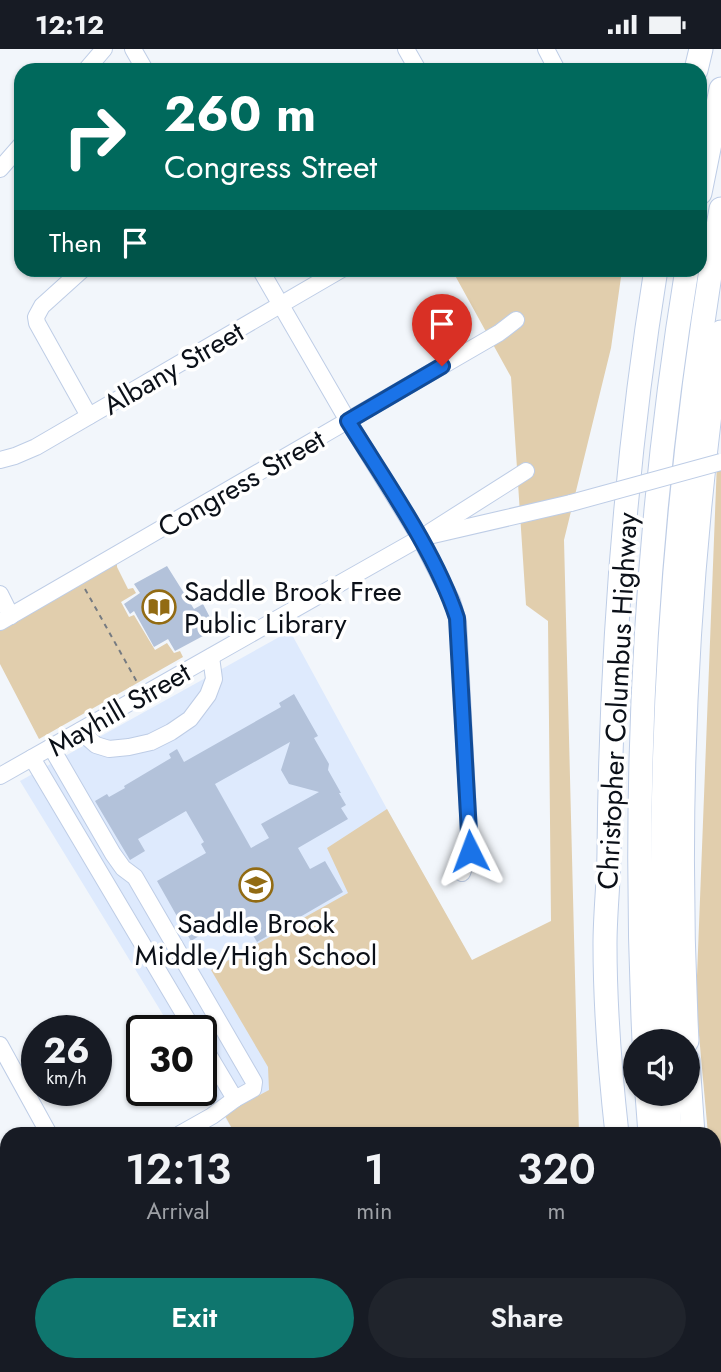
<!DOCTYPE html>
<html lang="en">
<head>
<meta charset="utf-8">
<style>
  :root { --surface:#171b24; --page:#20242c; --text:#f1f3f6; --muted:#9ea1a6; --accent:#0f766e }
  body { margin:0; font-family:Jost,sans-serif; background:var(--page); color:var(--text); height:100vh; display:flex; flex-direction:column; font-size:26px; white-space:nowrap }
  * { box-sizing:border-box; margin:0 }
  p { font-size:23px; color:var(--muted) }
  .icon { flex:none; width:38px; height:38px; fill:none; stroke:currentColor; stroke-width:2; stroke-linecap:round; stroke-linejoin:round }
  .map { position:relative; flex:1; overflow:hidden }
  .sheet { position:absolute; left:0px; top:1078px; width:721px; height:245px; display:flex; flex-direction:column; background:var(--surface); border-radius:21px 21px 0 0; box-shadow:0 2px 5px #0004 }
  .sheet>* { flex:none }
  .guide { position:absolute; left:14px; top:14px; width:693px; height:214px; border-radius:21px; box-shadow:0 2px 5px #0004; background:#00695c; color:#fff; overflow:hidden }
  .buttons { position:absolute; left:623px; top:980px; display:grid; gap:14px }
  .buttons a { display:grid; place-items:center; width:77px; height:77px; border-radius:50%; background:var(--surface); box-shadow:0 2px 5px #0004; font-size:35px }
  .speed { position:absolute; left:21px; top:966px; display:flex; gap:14px; font-size:35px; font-weight:700; text-align:center }
  .speed>* { display:grid; place-content:center; width:91px; height:91px; border-radius:50%; background:var(--surface); box-shadow:0 2px 5px #0004; line-height:1 }
  .speed small { font-size:18px; font-weight:400 }
  .speed .limit { border:4px solid #111; border-radius:10px; background:#fff; color:#111 }
  .pin { position:absolute; display:grid; place-items:center; width:60px; height:60px; color:#fff; margin:-72px -30px; border-radius:50% 50% 50% 0; rotate:-45deg; box-shadow:0 0 7px #0007 }
  .pin .icon { rotate:45deg }
  .me { position:absolute; width:77px; margin:-38px; rotate:357deg; stroke-linejoin:round; filter:drop-shadow(0 0 5px #0008) }
  .turn { display:flex; align-items:center; gap:24px; height:147px; padding:0 35px; font-size:32px }
  .turn .icon { width:91px; height:91px; stroke-width:2.5 }
  .turn b { display:block; font-size:49px; line-height:60px }
  .then { display:flex; align-items:center; height:66px; padding:0 35px; background:#0003; gap:14px; font-size:26px }
  .eta { display:flex; justify-content:space-evenly; align-items:center; height:119px; text-align:center }
  .eta b { font-size:42px; font-weight:600; line-height:49px }
  .cta { display:flex; gap:14px; margin-top:auto; padding:14px 35px }
  .cta a { flex:1; height:80px; border-radius:42px; background:var(--accent); color:#fff; font-size:28px; font-weight:600; line-height:80px; text-align:center }
  .cta a+a { background:var(--page); color:var(--text) }
  .status { display:flex; justify-content:space-between; align-items:center; height:49px; padding:0 35px; background:var(--surface); direction:ltr }
  .status svg { height:19px; fill:currentColor }
  .map>svg:first-child { display:block }
  .built { fill:#deeafd }
  .green { fill:#e1cead }
  .building { fill:#b3c2da; fill-rule:evenodd }
  .lines { fill:none; stroke-linecap:round; stroke-linejoin:round }
  .minor-casing { stroke:#becde6; stroke-width:18 }
  .highway-casing { stroke:#becde6; stroke-width:25 }
  .path { stroke:#767b81; stroke-width:2; stroke-dasharray:5 5; stroke-linecap:butt }
  .minor { stroke:#fff; stroke-width:16 }
  .highway { stroke:#fff; stroke-width:23 }
  .minor-bridge-casing { stroke:#becde6; stroke-width:18; stroke-linecap:butt }
  .minor-bridge { stroke:#fff; stroke-width:16 }
  .route-casing { stroke:#114b97; stroke-width:18 }
  .route { stroke:#1a73e8; stroke-width:12 }
  .labels { text-anchor:middle; stroke-width:7; stroke-linejoin:round; paint-order:stroke }
  .street-label { font-size:28px; fill:#0b1018; stroke:#fff }
  .poi-label { font-size:28px; fill:#0b1018; stroke:#fff; text-anchor:start }
</style>
</head>
<body>
<div class="status"><b>12:12</b><svg viewBox="0 0 49 12"><path d="M0 12V9h3v3zM5 12V6h3v6zM10 12V3h3v9zM15 12V0h3v12zM26 1h20v11H26zM47 4h2v5h-2z"/></svg></div>
<div class="map">
<svg width="721" height="1323" viewBox="0 0 721 1323">
  <rect width="100%" height="100%" fill="#f2f6fb"/>
  <path class="built" d="M290,582L387,760L472,912L235,1085L201,1028V982H173L20,732Z"/>
  <g class="green">
    <path d="M452,221H622L611,299L564,491L579,1085H235L224,1065L269,1041L268,1018L211,921L348,844L327,799L387,760L472,911L551,872L548,572L526,556L511,328Z"/>
    <path d="M721,412V1199C709,1178 714,1112 714,1085H708L696,953L717,413Z"/>
    <path d="M117,513V518L128,540L133,539L136,544L121,553L129,568L134,566L155,601L167,594L174,604L180,602L183,608L39,690L0,615V581Z"/>
    <path d="M362,1316H600L601,1323H365Z"/>
  </g>
  <g class="building">
    <path d="M167,517L194,560L203,555L216,580L175,602L168,590L154,598L134,562L130,565L124,555L140,544L134,535Z"/>
    <path d="M294,645L318,687L314,689L329,715L328,721L341,744H339L346,756L341,759L348,770L298,799L310,820L325,812L343,843L257,893L246,875L226,887L215,867L200,876L204,884L191,892L157,832L206,804L201,795L204,793L186,762L138,790L145,802L130,811L95,752L107,745L109,748L125,739L124,737L171,709L169,705L177,700L184,713L281,658L279,654ZM290,693L281,721L289,735L319,743L261,775L269,789L251,799L215,735Z"/>
  </g>
  <g class="lines">
    <defs>
      <g id="minor">
        <path d="M133,0L145,21"/>
        <path d="M406,0L418,21"/>
        <path d="M546,0L557,21"/>
        <path d="M86,21L104,0"/>
        <path d="M0,120L21,96"/>
        <path d="M83,220L42,257L36,268L37,274L89,367"/>
        <path d="M260,220L348,372L420,489L452,552L458,573L470,802L462,824"/>
        <path d="M0,411L15,407L36,398L342,220"/>
        <path d="M430,483L526,422"/>
        <path d="M0,545L11,567"/>
        <path d="M0,573L499,284L516,271"/>
        <path d="M80,682L96,696L109,700L129,698L151,693L171,683L190,670L208,646L214,630L211,608"/>
        <path d="M51,698L113,805L123,819L135,828L254,1033L253,1040L235,1050L201,993"/>
        <path d="M32,709L194,982"/>
        <path d="M0,727L420,489L571,454"/>
        <path d="M0,996L49,1085"/>
        <path d="M180,1085L212,1067L235,1050"/>
        <path d="M0,1189L7,1185"/>
        <path d="M89,1316L93,1323"/>
        <path d="M269,1316L273,1323"/>
      </g>
      <g id="highway">
        <path d="M696,21L701,0"/>
        <path d="M700,144L721,40"/>
        <path d="M644,992C632,734 645,476 687,220"/>
        <path d="M665,992C655,714 673,434 721,160"/>
        <path d="M687,992C675,755 687,517 721,283"/>
        <path d="M688,1012L693,1085"/>
        <path d="M647,1045L650,1085"/>
        <path d="M668,1045L670,1085"/>
        <path d="M617,1085C610,1022 605,959 605,895C605,863 609,832 609,800C611,606 625,412 656,220"/>
        <path d="M714,1202L721,1222"/>
        <path d="M714,1298L716,1323"/>
        <path d="M615,1316L616,1323"/>
        <path d="M642,1316L643,1323"/>
        <path d="M678,1316L679,1323"/>
      </g>
    </defs>
    <use href="#minor" class="minor-casing"/>
    <use href="#highway" class="highway-casing"/>
    <path class="path" d="M85,540L137,633"/>
    <use href="#minor" class="minor"/>
    <use href="#highway" class="highway"/>
    <defs>
      <path id="minor-bridge" d="M571,454L721,413"/>
    </defs>
    <use href="#minor-bridge" class="minor-bridge-casing"/>
    <use href="#minor-bridge" class="minor-bridge"/>
  </g>
  <g class="lines">
    <defs>
      <path id="route" d="M442,317L348,372C385,432 435,502 457,569L470,802"/>
    </defs>
    <use href="#route" class="route-casing"/>
    <use href="#route" class="route"/>
  </g>
  <defs>
    <symbol id="library-ring" viewBox="-11 -11 22 22"><circle r="9.5" fill="#fff" stroke="#926b13" stroke-width="1.5"/><path d="M-6-4Q-3-5.5-.7-3.5V5Q-3 3-6 4ZM6-4Q3-5.5 .7-3.5V5Q3 3 6 4Z" fill="#926b13"/></symbol>
    <symbol id="school-ring" viewBox="-11 -11 22 22"><circle r="9.5" fill="#fff" stroke="#926b13" stroke-width="1.5"/><path d="M0-5L7-2L0 1L-7-2ZM-4 1L0 2.5L4 1V4Q0 6-4 4Z" fill="#926b13"/></symbol>
  </defs>
  <g fill-rule="evenodd">
    <use href="#library-ring" x="140" y="539" width="38" height="38"/>
    <use href="#school-ring" x="237" y="817" width="38" height="38"/>
  </g>
  <g class="labels">
    <g class="street-label">
      <text transform="translate(173 319) rotate(-30)" y="10">Albany Street</text>
      <text transform="translate(241 434) rotate(-30)" y="10">Congress Street</text>
      <text transform="translate(617 652) rotate(-87)" y="10">Christopher Columbus Highway</text>
      <text transform="translate(119 660) rotate(-30)" y="10">Mayhill Street</text>
    </g>
    <g class="poi-label">
      <text x="184" y="552">Saddle Brook Free<tspan x="184" dy="32">Public Library</tspan></text>
      <text x="256" y="884" text-anchor="middle">Saddle Brook<tspan x="256" dy="32">Middle/High School</tspan></text>
    </g>
  </g>
</svg>
<div class="buttons">
<a><svg class="icon" aria-label="sound" viewBox="0 0 24 24"><path d="M4 9h4l5-4v14l-5-4H4zM17 9q2 3 0 6"/></svg></a>
</div>
<div class="speed"><div>26<small>km/h</small></div><div class="limit">30</div></div>
<div class="pin" style="left:442px;top:317px;background:#d93025"><svg class="icon" aria-label="arrive" viewBox="0 0 24 24"><path d="M6 21V4h12l-3 4 3 4H6"/></svg></div>
<svg class="me" style="left:470px;top:802px" viewBox="-20 -20 40 40"><path d="M0-17L14 15 0 8-14 15z" fill="#1a73e8" stroke="#fff" stroke-width="4"/></svg>
<div class="guide">
<div class="turn"><svg class="icon" aria-label="right" viewBox="0 0 24 24"><path d="M7 20v-9h11M14 6l5 5-5 5"/></svg><div><b>260 m</b>Congress Street</div></div>
<div class="then">Then<svg class="icon" aria-label="arrive" viewBox="0 0 24 24"><path d="M6 21V4h12l-3 4 3 4H6"/></svg></div>
</div>
<section class="sheet">
<div class="eta">
<div><b>12:13</b><p>Arrival</p></div>
<div><b>1</b><p>min</p></div>
<div><b>320</b><p>m</p></div>
</div>
<div class="cta"><a>Exit</a><a>Share</a></div>
</section>
</div>
</body>
</html>
